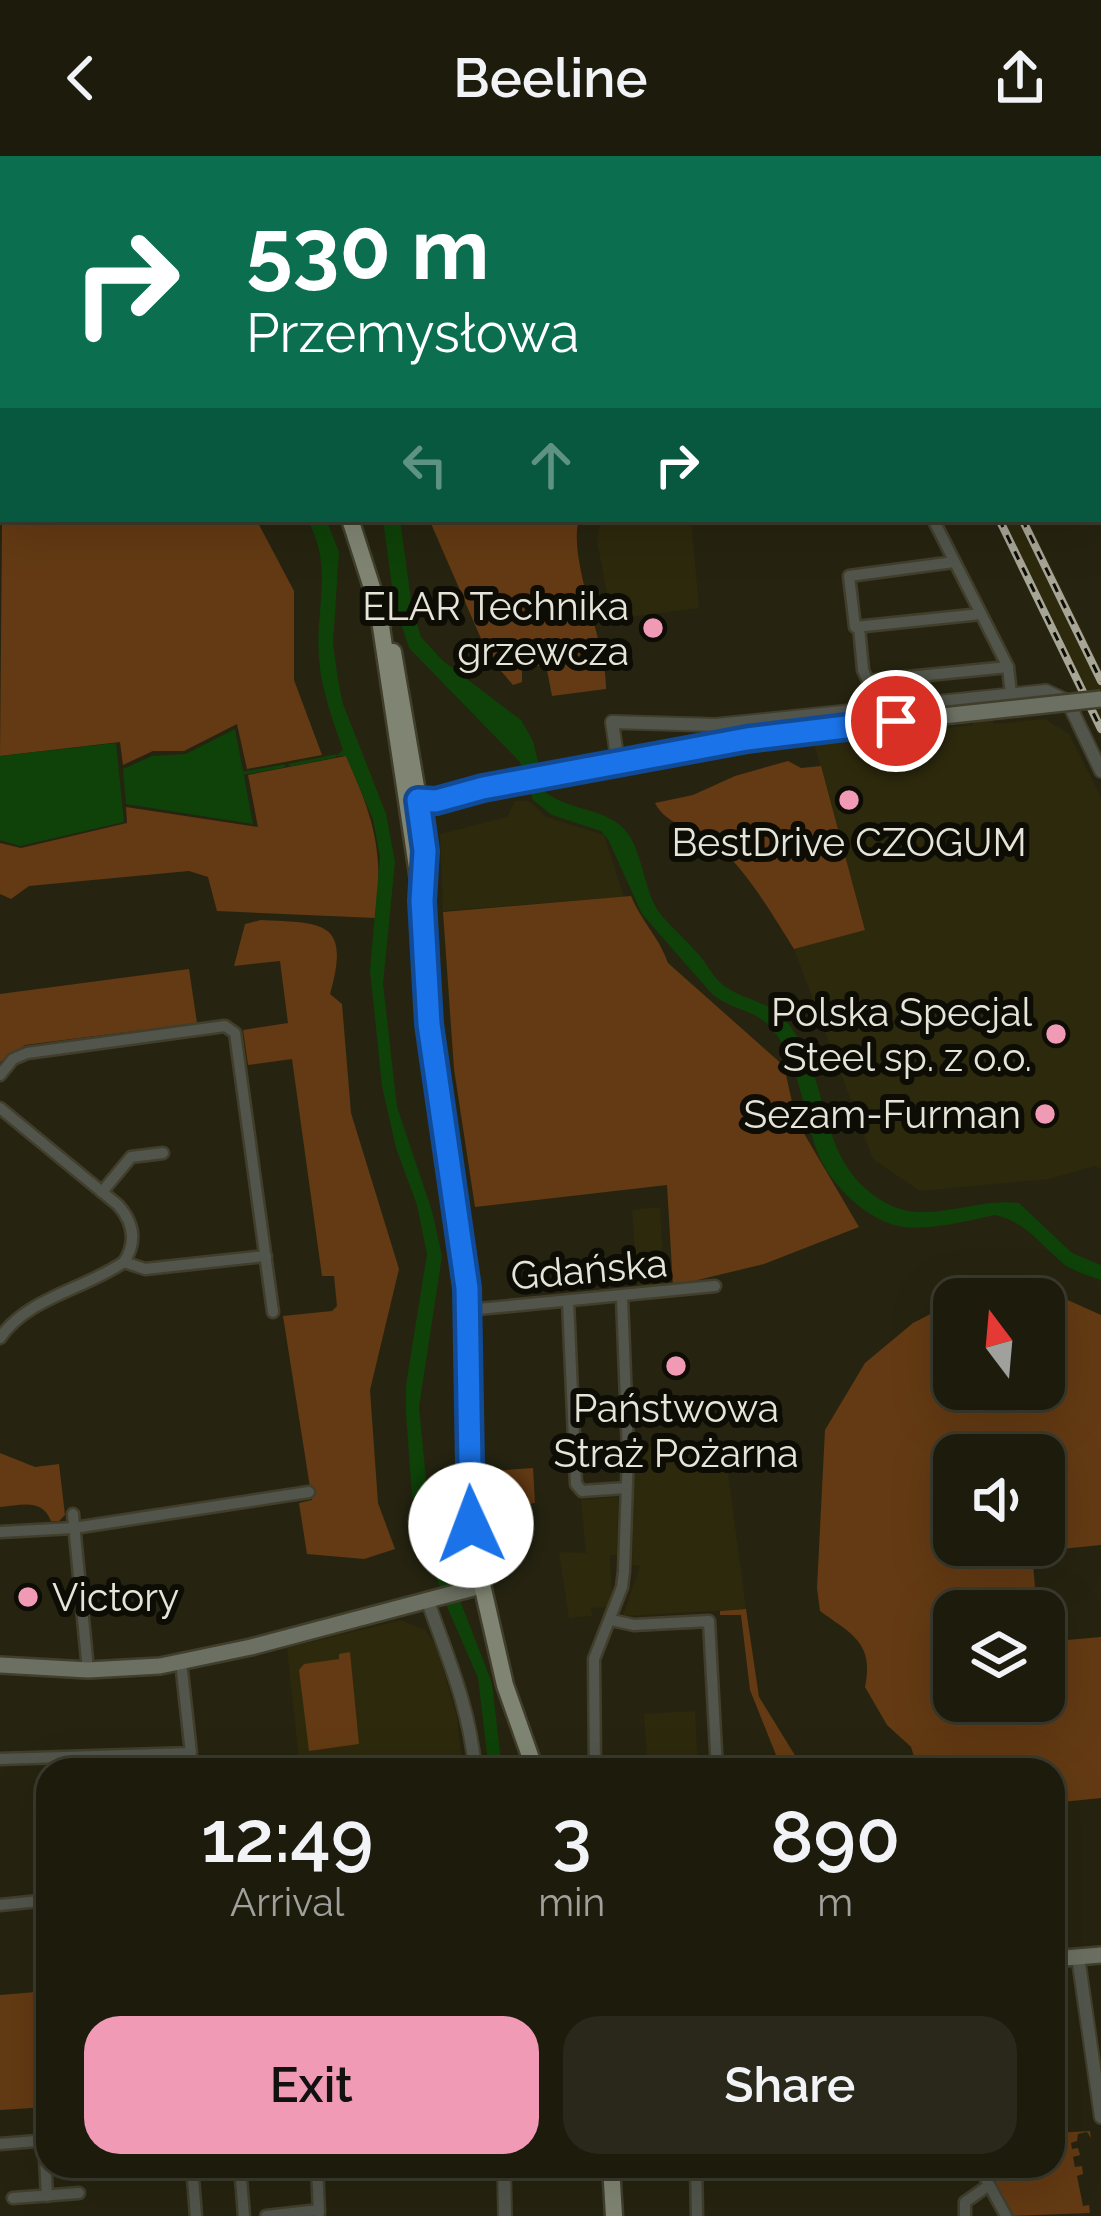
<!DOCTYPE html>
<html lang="en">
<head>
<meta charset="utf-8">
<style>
  :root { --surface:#1c1b0c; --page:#29281a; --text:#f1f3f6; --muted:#a0a19d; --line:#3a392d; --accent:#f09ab6 }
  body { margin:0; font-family:Raleway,sans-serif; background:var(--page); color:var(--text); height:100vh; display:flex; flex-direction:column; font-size:45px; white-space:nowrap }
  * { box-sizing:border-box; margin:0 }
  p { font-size:39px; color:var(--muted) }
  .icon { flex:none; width:66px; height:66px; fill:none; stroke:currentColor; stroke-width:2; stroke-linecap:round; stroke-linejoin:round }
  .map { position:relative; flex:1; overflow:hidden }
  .drawer { position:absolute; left:36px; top:1602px; width:1029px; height:420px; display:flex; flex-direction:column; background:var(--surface); border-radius:36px; box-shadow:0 12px 48px #0002,0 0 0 3px var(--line) }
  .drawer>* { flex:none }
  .hud { position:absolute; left:0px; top:0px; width:1101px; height:366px; box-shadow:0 12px 48px #0002,0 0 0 3px var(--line); background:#0b6e4f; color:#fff; overflow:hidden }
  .needle { width:78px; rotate:344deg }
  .controls { position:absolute; left:933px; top:1122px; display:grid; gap:24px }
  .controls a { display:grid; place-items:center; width:132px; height:132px; border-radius:24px; background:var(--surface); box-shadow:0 12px 48px #0002,0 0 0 3px var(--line); font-size:60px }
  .pin { position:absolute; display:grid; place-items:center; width:102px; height:102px; color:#fff; margin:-51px; border:6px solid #fff; border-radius:50%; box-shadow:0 3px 12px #0007 }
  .me { position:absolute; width:132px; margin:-66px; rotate:358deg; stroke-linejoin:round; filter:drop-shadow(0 0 9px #0008) }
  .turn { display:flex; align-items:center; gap:42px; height:252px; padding:0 48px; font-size:54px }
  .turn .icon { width:156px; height:156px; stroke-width:2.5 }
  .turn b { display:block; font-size:84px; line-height:102px }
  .lanes { display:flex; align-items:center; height:114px; padding:0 48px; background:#0003; justify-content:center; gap:60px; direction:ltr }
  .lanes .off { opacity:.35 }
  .eta { display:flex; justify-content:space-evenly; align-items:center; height:204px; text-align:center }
  .eta b { font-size:72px; font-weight:600; line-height:84px }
  .button { display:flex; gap:24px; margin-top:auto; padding:24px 48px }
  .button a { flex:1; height:138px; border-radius:36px; background:var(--accent); color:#111; font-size:48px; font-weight:600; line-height:138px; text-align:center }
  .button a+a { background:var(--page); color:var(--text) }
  header { display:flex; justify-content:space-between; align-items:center; height:156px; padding:0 48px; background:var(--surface); font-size:54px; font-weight:600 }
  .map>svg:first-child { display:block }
  .built { fill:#2d290d }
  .green { fill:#633a13; fill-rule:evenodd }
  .water { fill:#0e4208 }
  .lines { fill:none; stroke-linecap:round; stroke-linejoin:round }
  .stream { stroke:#0e4208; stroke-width:3 }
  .minor-casing { stroke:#413f2c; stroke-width:15 }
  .tertiary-casing { stroke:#413f2c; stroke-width:16 }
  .secondary-casing { stroke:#413f2c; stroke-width:20 }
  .primary-casing { stroke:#413f2c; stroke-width:21 }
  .minor { stroke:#52554b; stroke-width:10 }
  .tertiary { stroke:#52554b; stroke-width:12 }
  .secondary { stroke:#6c7062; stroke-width:15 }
  .primary { stroke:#808573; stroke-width:16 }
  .rail-casing { stroke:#a7a596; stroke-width:8 }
  .rail { stroke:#0e0d05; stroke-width:3; stroke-dasharray:9; stroke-linecap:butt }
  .secondary-bridge-casing { stroke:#413f2c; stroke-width:20; stroke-linecap:butt }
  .secondary-bridge { stroke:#6c7062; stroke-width:15 }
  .route-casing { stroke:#114b97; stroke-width:30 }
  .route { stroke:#1a73e8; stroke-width:21 }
  .poi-dot { fill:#f09ab6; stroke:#0e0d05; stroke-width:4.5 }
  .labels { text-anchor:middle; stroke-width:12; stroke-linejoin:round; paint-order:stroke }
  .poi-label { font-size:39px; fill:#e7e5d9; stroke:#0e0d05; text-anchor:end }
  .street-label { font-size:39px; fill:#e7e5d9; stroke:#0e0d05 }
</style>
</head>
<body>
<header><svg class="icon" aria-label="back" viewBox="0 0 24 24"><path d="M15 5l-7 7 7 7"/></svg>Beeline<svg class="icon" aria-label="share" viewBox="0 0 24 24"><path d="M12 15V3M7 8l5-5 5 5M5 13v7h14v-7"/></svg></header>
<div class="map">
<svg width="1101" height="2060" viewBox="0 0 1101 2060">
  <rect width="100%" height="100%" fill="#262410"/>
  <g class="built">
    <path d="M601,363H691L699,452L612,463L597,385Z"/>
    <path d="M994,363H1028L1094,498L1101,514V584Z"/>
    <path d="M991,557L994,568L1045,563L1069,578L1101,642V1013L1095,1010L1048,1023L920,1035L873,1003L794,793L865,773L814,587L973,569V559Z"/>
    <path d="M515,645H529L546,661L604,679L624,741L443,755L440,678L507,661Z"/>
    <path d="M660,1051L665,1130L638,1133L632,1054Z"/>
    <path d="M724,1287L746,1453L623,1460L640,1410L632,1409L635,1291Z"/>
    <path d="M618,1341L617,1399H610V1404L612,1438L607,1451L591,1452L592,1460L569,1462L559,1396L586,1397L581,1344Z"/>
    <path d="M401,1464L425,1474L436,1489L457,1561L463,1614H305L304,1604L299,1603L287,1492Z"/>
    <path d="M695,1555L698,1614H648L644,1558Z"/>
  </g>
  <g class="green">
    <path d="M3,255V363H256L294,435V524L322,599L247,613L237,568L184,595H153L123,609L120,586L0,600Z"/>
    <path d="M429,363H579C567,404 607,487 606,533L552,540L546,509L522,512V526L513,529L489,501Z"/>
    <path d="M346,600C373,660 384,695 376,762L217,755L208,721L189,715L29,730L11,743L0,738V687L21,692L127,667L126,651L258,671L248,619Z"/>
    <path d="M788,605L801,612L821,610L865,774L794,793C774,761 747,715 718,690C699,673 667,671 655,647L693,639L735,620Z"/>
    <path d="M631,740C641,765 659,781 668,807L784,910L796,964L859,1071L764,1108L673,1130L667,1029L475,1051L454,913L443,756Z"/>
    <path d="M261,764C323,767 351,764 330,838L342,848L351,957L399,1113L370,1234L378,1347L395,1393L364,1403L307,1398L299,1347L312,1344L283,1160L332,1155L337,1150L334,1120H322L292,903L248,909L243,874L288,867L280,805L234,810L245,768Z"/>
    <path d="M189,813L197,867L25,889L0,906V838Z"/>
    <path d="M1016,1134L1061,1141L1101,1159V1389L1032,1396L1037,1455H954V1545H1044V1486L1101,1481V1642L1053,1647V1614H918L911,1591L887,1569L865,1531C874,1487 853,1479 820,1455L817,1432L825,1274L865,1207L913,1167L954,1146V1233H1044V1143H967ZM954,1299H1044V1389H954Z"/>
    <path d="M0,1297L35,1311L59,1308L65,1359L59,1365H51C42,1342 22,1349 0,1351Z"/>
    <path d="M533,1312L535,1347L481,1352L479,1316Z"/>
    <path d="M746,1453L759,1541L804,1614H782L750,1534L741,1459H720V1455Z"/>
    <path d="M350,1496L359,1588L309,1595L299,1514L304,1508L339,1503V1498Z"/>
    <path d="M48,1835V1951L0,1954V1839Z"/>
    <path d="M1090,1975L1091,1982L1087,1976L1078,1978L1077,1985L1071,1987L1072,1993L1078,1992L1080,1999L1073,2001L1075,2011L1082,2010L1083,2018L1077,2020L1083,2050L1089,2049L1090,2057L1011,2060L987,2016L990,2010H1053V1977Z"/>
  </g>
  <g class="water">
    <path d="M307,363H326L339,396L333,488L338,524L343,548L386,658L395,706L383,828L397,951L432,1055L442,1100L419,1251L429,1355L455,1430L441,1434L420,1377L412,1339L406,1257V1229L427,1098L417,1049L396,992L382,930L370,814L380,701L373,663L346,600H336L343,594C333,564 321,534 319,502C315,453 334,409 307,363Z"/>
    <path d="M383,363H400L412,451L421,481L442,504L521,564L533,585L545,636C567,653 598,652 620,669C645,690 641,735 662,760C674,774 688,786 700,800C708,810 713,821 723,829C742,844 770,845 786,865C835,924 812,1003 884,1046C926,1071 973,1041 1019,1047L1072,1097L1101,1109V1124C1089,1120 1076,1116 1065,1109C1041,1090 1027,1066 995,1059C967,1065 932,1074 904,1071C869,1067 828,1027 817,995C803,956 800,908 773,874C757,853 731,855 712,838L642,758L608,683L601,675L552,659L533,644L520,606L409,492L394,446Z"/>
    <path d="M235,573L253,668L126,648L123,613L152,600L186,598Z"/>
    <path d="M116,587L124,666L20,690L0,684V600Z"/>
    <path d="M459,1442L492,1527L502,1614H489L478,1522L445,1446Z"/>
  </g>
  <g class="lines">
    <g class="stream">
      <path d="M290,609L335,600"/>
      <path d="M244,617L284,610"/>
    </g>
    <defs>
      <g id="minor">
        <path d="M933,363L1008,511L1011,538"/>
        <path d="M954,406L849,420L855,471L981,458"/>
        <path d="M859,471L863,514L868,525L1008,511"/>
        <path d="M0,919L13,903L27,897L225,870L235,877L273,1156"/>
        <path d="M0,952L118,1049C134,1067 137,1086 124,1106C85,1133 27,1142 0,1182"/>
        <path d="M102,1036L131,1001L163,997"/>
        <path d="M124,1106L145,1113L266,1100"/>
        <path d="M568,1145L576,1328L582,1335L626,1332"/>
        <path d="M468,1154L715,1130"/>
        <path d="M73,1358L88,1514"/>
        <path d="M0,1376L74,1372L309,1336"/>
        <path d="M611,1464L634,1469L709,1465L717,1614"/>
        <path d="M0,1603L191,1597L181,1506"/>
        <path d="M595,1614L594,1503L622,1431L624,1415L628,1296L622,1141"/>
        <path d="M0,1749L48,1744"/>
        <path d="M44,1984L47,2040"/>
        <path d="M0,1988L48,1984"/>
        <path d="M192,2010L196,2060"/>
        <path d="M240,2010L244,2060"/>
        <path d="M317,2010L319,2057"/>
        <path d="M696,2010L697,2060"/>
        <path d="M979,2010L1006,2060"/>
        <path d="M13,2042L79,2037"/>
        <path d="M266,2060L319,2054"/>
        <path d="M965,2060V2046L988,2030"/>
      </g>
      <g id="tertiary">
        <path d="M618,607L612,566L716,569L1046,535L1065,544L1071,552L1101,615"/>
        <path d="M427,1443C447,1500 470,1552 475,1614"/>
        <path d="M1078,1801L1101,1961"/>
        <path d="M504,2010L505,2060"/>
      </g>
      <g id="secondary">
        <path d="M409,646L436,645L483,632L720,588L896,565"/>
        <path d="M0,1509L88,1514L160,1510L251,1491L481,1430"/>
        <path d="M1053,1803L1101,1799"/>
      </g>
      <g id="primary">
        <path d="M264,0L265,3"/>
        <path d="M247,3L248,0"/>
        <path d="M0,230L3,228"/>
        <path d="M0,245L3,243"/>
        <path d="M350,363L383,466"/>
        <path d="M379,457L422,745L429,868L467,1132L469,1334L476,1402L505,1529L535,1614"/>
        <path d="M393,496L421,660"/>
        <path d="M611,2010L614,2060"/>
      </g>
    </defs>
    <use href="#minor" class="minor-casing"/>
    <use href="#tertiary" class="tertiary-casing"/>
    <use href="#secondary" class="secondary-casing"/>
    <use href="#primary" class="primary-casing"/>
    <use href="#minor" class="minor"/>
    <use href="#tertiary" class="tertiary"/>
    <use href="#secondary" class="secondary"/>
    <use href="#primary" class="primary"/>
    <defs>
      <g id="rail">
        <path d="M822,0L824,3"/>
        <path d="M846,0L847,3"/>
        <path d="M999,363L1101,573"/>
        <path d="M1022,363L1101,525"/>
      </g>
    </defs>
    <use href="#rail" class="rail-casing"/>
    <use href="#rail" class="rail"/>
    <defs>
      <path id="secondary-bridge" d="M896,565L1101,543"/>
    </defs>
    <use href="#secondary-bridge" class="secondary-bridge-casing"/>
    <use href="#secondary-bridge" class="secondary-bridge"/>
  </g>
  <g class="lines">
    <defs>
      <path id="route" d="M471,1369L467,1132L429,868L422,745L425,695L418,644L436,645L483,632L747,583L896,565"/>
    </defs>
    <use href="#route" class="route-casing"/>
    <use href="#route" class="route"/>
  </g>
  <g class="poi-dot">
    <circle cx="653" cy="472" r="12"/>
    <circle cx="849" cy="644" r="12"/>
    <circle cx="1056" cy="878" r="12"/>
    <circle cx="1045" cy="958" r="12"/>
    <circle cx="676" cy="1210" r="12"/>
    <circle cx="28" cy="1441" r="12"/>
  </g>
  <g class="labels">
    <g class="poi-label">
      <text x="629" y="464">ELAR Technika<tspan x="629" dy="45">grzewcza</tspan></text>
      <text x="849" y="700" text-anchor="middle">BestDrive CZOGUM</text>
      <text x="1032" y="870">Polska Specjal<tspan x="1032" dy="45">Steel sp. z o.o.</tspan></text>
      <text x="1021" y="972">Sezam-Furman</text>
      <text x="676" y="1266" text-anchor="middle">Państwowa<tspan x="676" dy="45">Straż Pożarna</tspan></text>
      <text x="52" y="1455" text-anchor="start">Victory</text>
    </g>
    <g class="street-label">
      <text transform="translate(589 1113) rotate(-5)" y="14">Gdańska</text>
    </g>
  </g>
</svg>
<div class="controls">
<a><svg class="needle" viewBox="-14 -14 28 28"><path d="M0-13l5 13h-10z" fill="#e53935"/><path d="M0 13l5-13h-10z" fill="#a0a19d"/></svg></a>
<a><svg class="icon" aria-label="sound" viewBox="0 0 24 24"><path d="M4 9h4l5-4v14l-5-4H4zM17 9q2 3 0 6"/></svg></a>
<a><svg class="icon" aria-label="layers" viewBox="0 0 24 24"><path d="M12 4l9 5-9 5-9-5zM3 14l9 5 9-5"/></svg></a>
</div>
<div class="pin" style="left:896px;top:565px;background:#d93025"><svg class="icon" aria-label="arrive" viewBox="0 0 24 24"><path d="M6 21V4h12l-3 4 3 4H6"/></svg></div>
<svg class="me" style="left:471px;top:1369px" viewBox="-20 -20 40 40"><circle r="19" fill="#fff"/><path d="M0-13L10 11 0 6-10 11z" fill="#1a73e8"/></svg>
<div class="hud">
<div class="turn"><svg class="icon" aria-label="right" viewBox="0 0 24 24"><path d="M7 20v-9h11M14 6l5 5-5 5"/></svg><div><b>530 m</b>Przemysłowa</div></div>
<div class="lanes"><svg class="icon off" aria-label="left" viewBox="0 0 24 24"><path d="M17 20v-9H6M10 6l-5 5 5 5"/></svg><svg class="icon off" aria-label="ahead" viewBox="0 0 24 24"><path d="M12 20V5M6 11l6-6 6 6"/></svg><svg class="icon" aria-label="right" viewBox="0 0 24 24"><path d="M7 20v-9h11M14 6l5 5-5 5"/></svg></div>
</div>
<section class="drawer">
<div class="eta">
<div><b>12:49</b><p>Arrival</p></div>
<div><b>3</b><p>min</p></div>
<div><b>890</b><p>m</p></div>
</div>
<div class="button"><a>Exit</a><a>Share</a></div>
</section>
</div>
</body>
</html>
